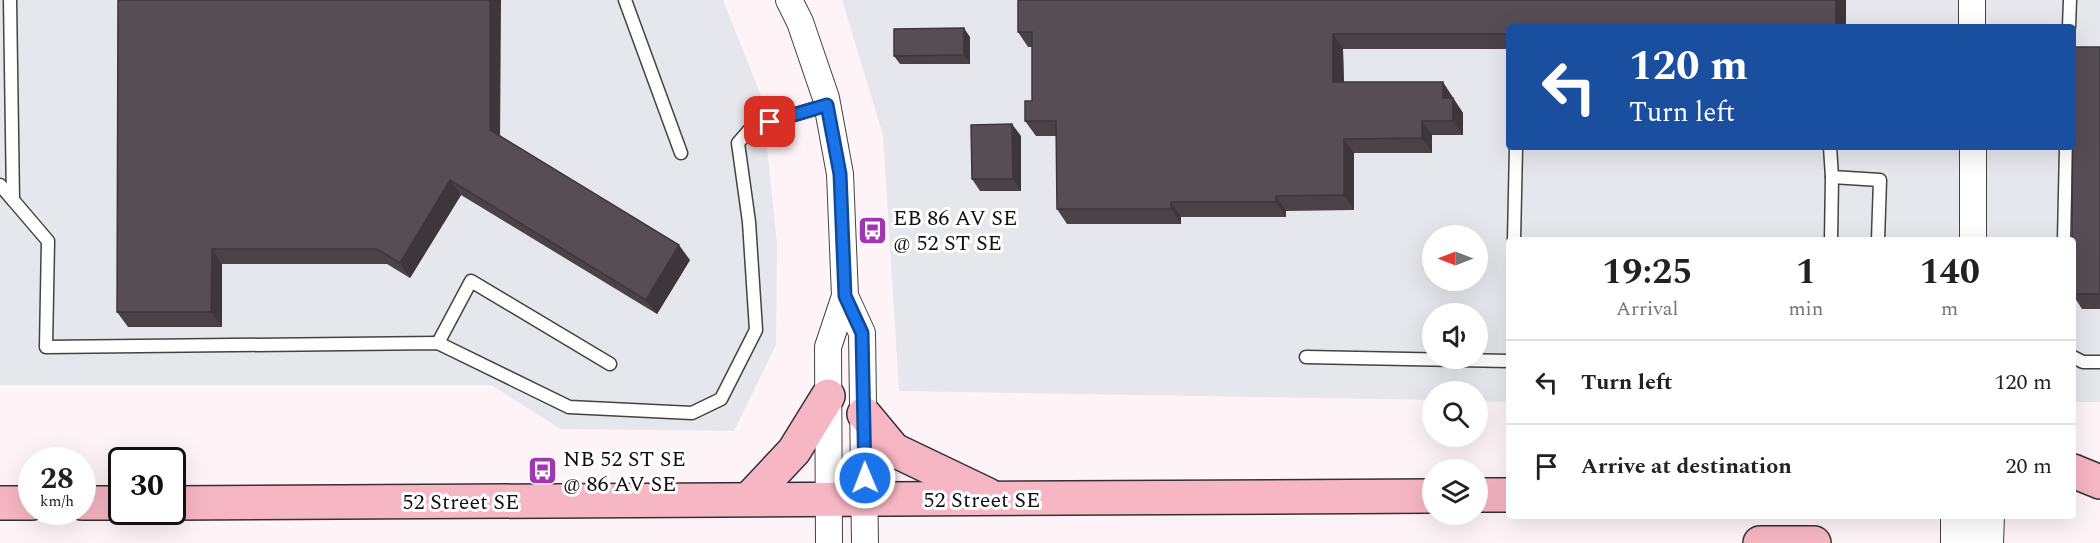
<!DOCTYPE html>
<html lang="en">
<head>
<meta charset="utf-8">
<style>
  :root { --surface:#fff; --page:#f6f6f6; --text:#222; --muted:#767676; --line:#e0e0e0 }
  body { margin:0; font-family:Spectral,serif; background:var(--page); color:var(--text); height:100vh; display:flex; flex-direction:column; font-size:22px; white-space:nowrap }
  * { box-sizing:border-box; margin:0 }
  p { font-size:20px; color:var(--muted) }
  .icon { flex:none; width:33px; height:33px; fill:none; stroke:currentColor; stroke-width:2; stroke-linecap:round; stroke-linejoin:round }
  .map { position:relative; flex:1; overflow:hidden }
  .side { position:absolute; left:1506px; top:237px; width:570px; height:282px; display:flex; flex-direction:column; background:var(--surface); border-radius:6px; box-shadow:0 6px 24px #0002 }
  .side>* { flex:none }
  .banner { position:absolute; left:1506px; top:24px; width:570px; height:126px; border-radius:6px; box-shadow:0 6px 24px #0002; background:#1a4fa0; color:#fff; overflow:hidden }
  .needle { width:39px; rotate:270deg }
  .fabs { position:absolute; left:1422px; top:225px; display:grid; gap:12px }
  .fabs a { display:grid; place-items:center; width:66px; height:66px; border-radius:50%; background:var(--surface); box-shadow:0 6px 24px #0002; font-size:30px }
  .speed { position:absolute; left:18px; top:447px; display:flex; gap:12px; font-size:30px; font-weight:700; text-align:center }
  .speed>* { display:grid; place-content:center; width:78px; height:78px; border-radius:50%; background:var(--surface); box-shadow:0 6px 24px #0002; line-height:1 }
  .speed small { font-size:15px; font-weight:400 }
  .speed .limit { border:3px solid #111; border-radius:9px; background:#fff; color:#111 }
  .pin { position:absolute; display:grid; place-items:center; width:51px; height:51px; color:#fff; margin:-26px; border-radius:12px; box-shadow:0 3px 9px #0006 }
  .me { position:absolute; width:66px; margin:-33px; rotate:359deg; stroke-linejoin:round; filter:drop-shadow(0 0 4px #0008) }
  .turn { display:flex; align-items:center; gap:21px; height:126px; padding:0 24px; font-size:27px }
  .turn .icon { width:78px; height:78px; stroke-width:2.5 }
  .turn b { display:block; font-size:42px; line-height:51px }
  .eta { display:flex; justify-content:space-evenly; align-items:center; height:102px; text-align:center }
  .eta b { font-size:36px; font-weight:700; line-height:42px }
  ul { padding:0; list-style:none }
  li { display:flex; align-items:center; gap:18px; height:84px; padding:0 24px; border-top:2px solid var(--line) }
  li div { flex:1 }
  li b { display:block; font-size:22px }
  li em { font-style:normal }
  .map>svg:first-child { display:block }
  .industrial { fill:#e5e7ed; fill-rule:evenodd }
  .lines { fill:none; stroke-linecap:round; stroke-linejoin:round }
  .service-casing { stroke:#434343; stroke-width:15 }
  .minor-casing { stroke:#434343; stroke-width:28 }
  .tertiary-casing { stroke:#434343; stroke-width:34 }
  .secondary-casing { stroke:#323232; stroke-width:36 }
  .service { stroke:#fff; stroke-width:12 }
  .minor { stroke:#fff; stroke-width:26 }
  .tertiary { stroke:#fff; stroke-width:32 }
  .secondary { stroke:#f7b6c3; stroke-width:33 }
  .wall { fill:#4b4248 }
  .shaded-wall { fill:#3d363b }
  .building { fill:#574d54; stroke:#3d363b; stroke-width:1.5 }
  .route-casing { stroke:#114b97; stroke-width:15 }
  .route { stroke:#1a73e8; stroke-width:10 }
  .labels { text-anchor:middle; stroke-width:6; stroke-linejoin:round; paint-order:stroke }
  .poi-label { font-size:22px; fill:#101010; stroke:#fff; text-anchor:start }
  .street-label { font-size:22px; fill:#101010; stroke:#fff }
</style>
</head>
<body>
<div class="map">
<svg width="2100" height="543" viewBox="0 0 2100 543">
  <rect width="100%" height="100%" fill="#fef4f7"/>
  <g class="industrial">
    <path d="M0,0H723L762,98L777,244L776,345L734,431L561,429L491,385H0Z"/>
    <path d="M842,0H2100V402H2073V240H1509V402L1478,401V392H1432V400L899,391L883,135ZM1509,27H2073V147H1509ZM1432,236H1478V280H1432ZM1432,314H1478V358H1432Z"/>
  </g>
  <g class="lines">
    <defs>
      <g id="service">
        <path d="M625,0L681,153"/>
        <path d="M2069,27L2070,0"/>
        <path d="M1830,147L1832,177L1880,180L1878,240"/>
        <path d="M0,185L13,200L10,0"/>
        <path d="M13,200L48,241L46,347L438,343L569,407L692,413L721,399L756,330L749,222L738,143L752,127L827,105"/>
        <path d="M1514,240L1516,147"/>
        <path d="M1831,240L1832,177"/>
        <path d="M2064,240L2066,147"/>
        <path d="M438,343L471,281L610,364"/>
        <path d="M1306,357L1509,361"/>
        <path d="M2073,357L2083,362H2100"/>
      </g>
      <g id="minor">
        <path d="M789,0L800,22L826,98L840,174L845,296L828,347L829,543"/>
        <path d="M1972,0V27"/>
        <path d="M1973,147V240"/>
        <path d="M845,296L862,333L865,543"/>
      </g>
      <g id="tertiary">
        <path d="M1957,516V543"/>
        <path d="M1987,543L1988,516"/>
      </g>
      <g id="secondary">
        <path d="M864,414L894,450L988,495"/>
        <path d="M2073,471L2100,482"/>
        <path d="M1478,495H1509"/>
        <path d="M749,499L794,451L828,396"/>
        <path d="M0,503H32"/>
        <path d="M82,503H122"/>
        <path d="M172,503L1432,496"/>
        <path d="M1760,543H1814"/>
      </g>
    </defs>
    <use href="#service" class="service-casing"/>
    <use href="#minor" class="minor-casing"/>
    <use href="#tertiary" class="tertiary-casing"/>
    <use href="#secondary" class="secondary-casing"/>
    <use href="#service" class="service"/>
    <use href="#minor" class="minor"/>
    <use href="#tertiary" class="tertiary"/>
    <use href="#secondary" class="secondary"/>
  </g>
  <g class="wall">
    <path d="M118,0L500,136L690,260L657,314L461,195L410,278L387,264H222V327H128L117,312Z"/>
    <path d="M1846,0V27H1509V49H1343L1344,82L1453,97V99L1463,113V135H1432V153H1354V210L1286,211V217H1181V224H1067L1057,209V136H1036L1025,121L1032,101V47H1028L1018,32Z"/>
    <path d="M970,37V64H900L894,56Z"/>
    <path d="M2100,47V309H2082L2073,295V240Z"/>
    <path d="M1021,136V191H980L972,179Z"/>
  </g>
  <g class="shaded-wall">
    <path d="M490,0H501L500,144L490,130Z"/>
    <rect x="1836" y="0" width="10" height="27"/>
    <path d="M964,28L970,37V64L964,55Z"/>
    <path d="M1333,34L1343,49L1344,97L1333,82Z"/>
    <path d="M1443,82L1463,113V135L1453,121L1443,98Z"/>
    <path d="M1422,121L1432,135V153L1422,138Z"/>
    <path d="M1012,124L1021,136V191L1013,179Z"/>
    <path d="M1344,139L1354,153V210L1344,195Z"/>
    <path d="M450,180L461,195L410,278L400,263Z"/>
    <path d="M1276,196L1286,211V217L1276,202Z"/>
    <path d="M1171,202L1181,217V224L1171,209Z"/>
    <path d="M679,245L690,260L657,314L646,300Z"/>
    <path d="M212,249L222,264V327L211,312Z"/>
  </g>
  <g class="building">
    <path d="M118,0H490V130L679,245L646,300L450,180L400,263L377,249H212L211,312H117Z"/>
    <path d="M1018,0H1836V27H1509V34H1333V82H1443V98H1453V121H1422V138L1344,139V195L1276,196V202H1171V209H1057L1056,121H1025V101H1032V32H1018Z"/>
    <path d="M964,28V55L894,56V29Z"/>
    <path d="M2073,47H2100V294H2073V240H2072Z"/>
    <path d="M1012,124L1013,179H972L971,125Z"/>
  </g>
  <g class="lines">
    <defs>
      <path id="route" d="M770,122L827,105L840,174L845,296L862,333L865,478"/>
    </defs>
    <use href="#route" class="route-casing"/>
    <use href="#route" class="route"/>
  </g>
  <defs>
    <symbol id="bus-square" viewBox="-11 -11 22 22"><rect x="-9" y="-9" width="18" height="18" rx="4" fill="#a036b2" stroke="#fff"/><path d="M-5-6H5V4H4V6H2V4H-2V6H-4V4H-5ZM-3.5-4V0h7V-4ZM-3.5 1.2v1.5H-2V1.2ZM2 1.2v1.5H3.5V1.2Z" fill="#fff"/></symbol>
  </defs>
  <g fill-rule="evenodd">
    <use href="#bus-square" x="856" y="214" width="33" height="33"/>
    <use href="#bus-square" x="526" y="454" width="33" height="33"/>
  </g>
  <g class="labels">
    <g class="poi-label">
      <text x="893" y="225">EB 86 AV SE<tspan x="893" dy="25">@ 52 ST SE</tspan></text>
      <text x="563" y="466">NB 52 ST SE<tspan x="563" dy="25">@ 86 AV SE</tspan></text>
    </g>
    <g class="street-label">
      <text x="982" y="507">52 Street SE</text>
      <text x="461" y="509">52 Street SE</text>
    </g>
  </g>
</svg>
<div class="fabs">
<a><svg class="needle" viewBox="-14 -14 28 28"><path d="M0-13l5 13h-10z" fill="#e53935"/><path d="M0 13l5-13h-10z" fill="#767676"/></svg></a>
<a><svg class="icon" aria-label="sound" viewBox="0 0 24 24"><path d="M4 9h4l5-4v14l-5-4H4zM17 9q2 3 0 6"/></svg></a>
<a><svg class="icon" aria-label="search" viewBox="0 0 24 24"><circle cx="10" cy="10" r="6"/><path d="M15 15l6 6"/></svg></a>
<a><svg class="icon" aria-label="layers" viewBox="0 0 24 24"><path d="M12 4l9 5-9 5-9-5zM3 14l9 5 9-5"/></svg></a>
</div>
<div class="speed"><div>28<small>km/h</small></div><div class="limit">30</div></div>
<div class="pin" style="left:770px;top:122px;background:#d93025"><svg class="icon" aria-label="arrive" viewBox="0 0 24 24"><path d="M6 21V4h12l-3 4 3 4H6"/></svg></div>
<svg class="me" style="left:865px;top:478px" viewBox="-20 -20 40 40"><circle r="17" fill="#1a73e8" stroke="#fff" stroke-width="3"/><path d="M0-11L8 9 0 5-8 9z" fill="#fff"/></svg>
<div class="banner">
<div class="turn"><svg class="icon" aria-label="left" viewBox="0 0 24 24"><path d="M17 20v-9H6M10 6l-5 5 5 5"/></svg><div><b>120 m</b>Turn left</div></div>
</div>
<section class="side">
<div class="eta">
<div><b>19:25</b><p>Arrival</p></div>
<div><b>1</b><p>min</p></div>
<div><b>140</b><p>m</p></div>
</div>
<ul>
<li><svg class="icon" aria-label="left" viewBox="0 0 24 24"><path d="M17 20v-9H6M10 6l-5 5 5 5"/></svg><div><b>Turn left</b></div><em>120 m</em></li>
<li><svg class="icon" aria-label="arrive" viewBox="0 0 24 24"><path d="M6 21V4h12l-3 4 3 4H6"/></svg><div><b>Arrive at destination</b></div><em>20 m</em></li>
</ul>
</section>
</div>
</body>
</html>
